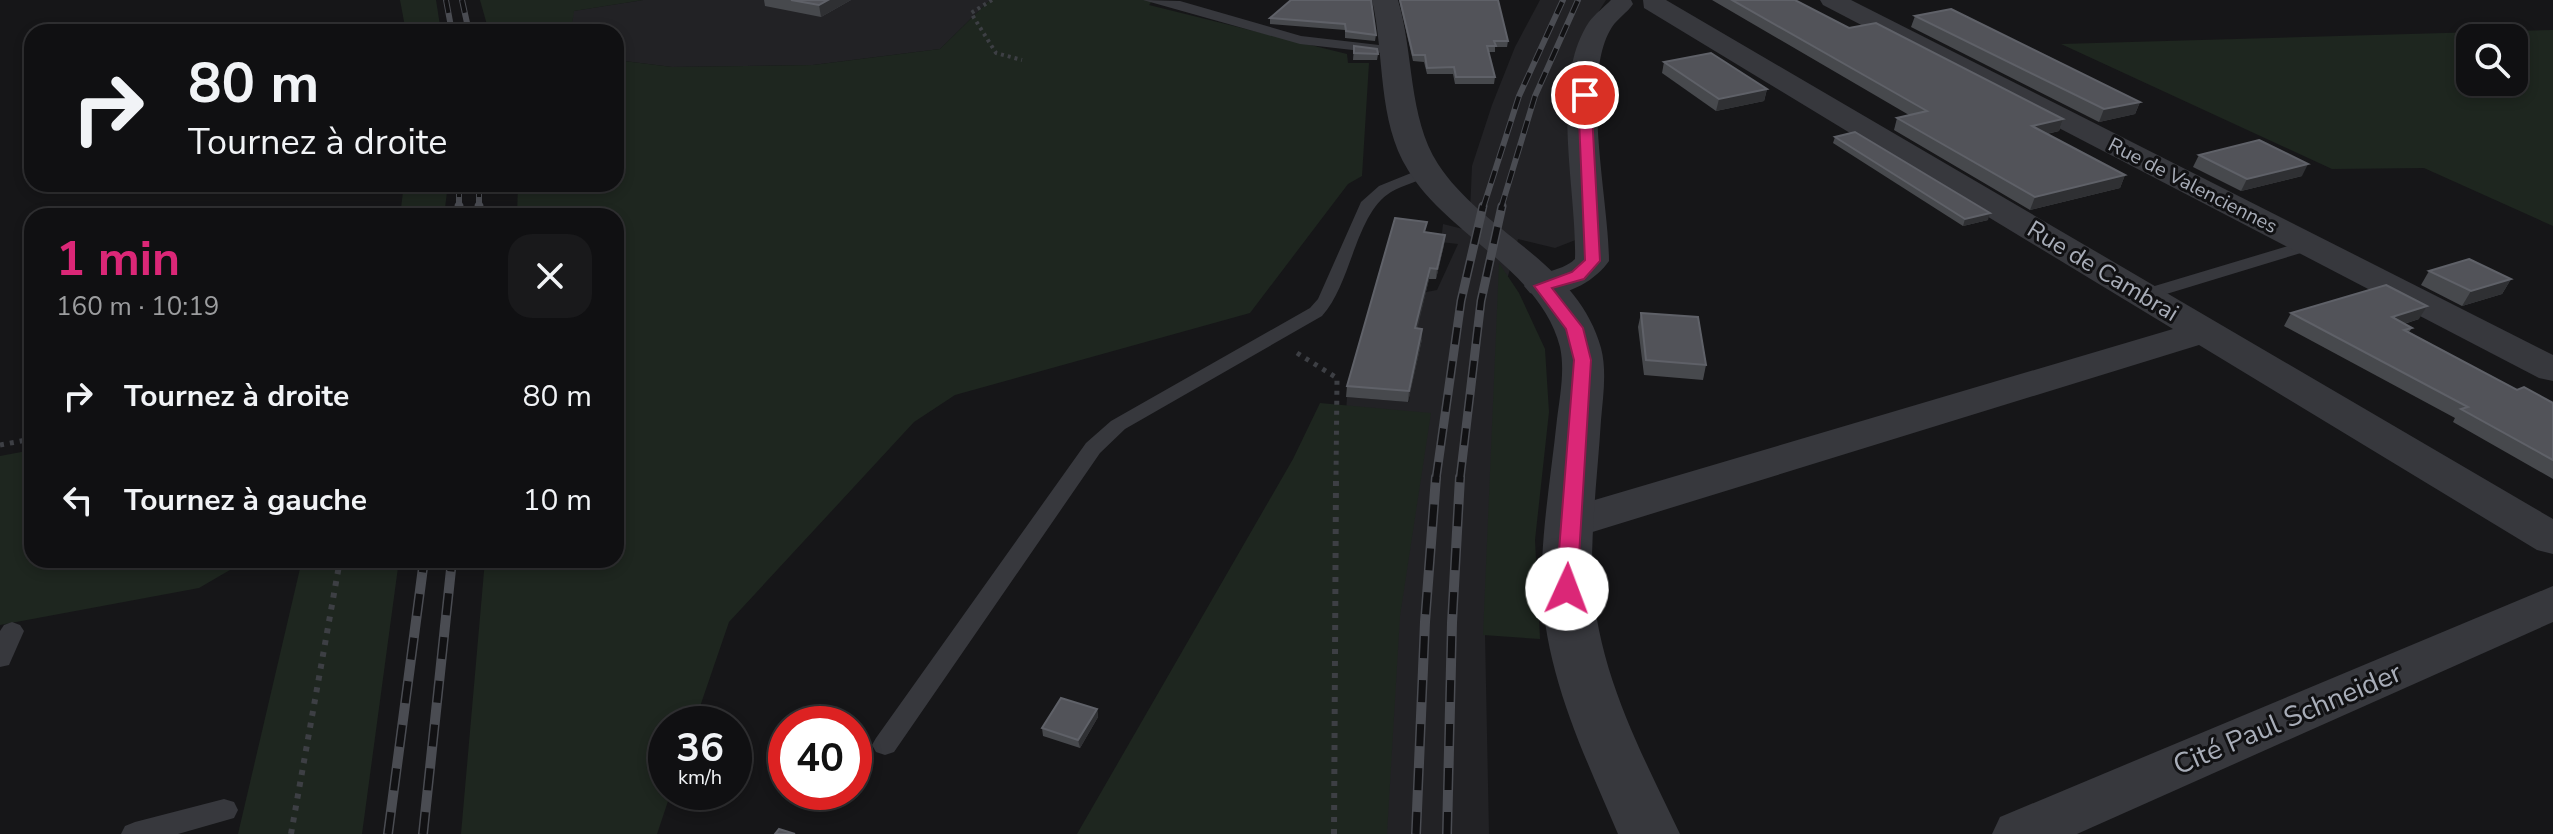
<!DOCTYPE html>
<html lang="fr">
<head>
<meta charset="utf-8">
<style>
  :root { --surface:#101012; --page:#19191b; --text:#f1f3f6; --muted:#9c9d9f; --line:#303032; --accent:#db2777 }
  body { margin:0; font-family:"Nunito Sans",sans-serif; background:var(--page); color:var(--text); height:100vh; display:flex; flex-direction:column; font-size:30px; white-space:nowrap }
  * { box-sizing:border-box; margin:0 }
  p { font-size:26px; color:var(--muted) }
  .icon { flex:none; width:44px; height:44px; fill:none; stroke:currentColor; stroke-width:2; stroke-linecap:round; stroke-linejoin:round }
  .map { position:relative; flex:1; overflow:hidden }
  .drawer { position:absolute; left:24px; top:208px; width:600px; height:360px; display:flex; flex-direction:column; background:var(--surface); border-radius:24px; box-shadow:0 4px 12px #0003,0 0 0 2px var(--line) }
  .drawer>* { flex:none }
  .guide { position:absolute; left:24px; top:24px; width:600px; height:168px; border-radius:24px; box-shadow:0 4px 12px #0003,0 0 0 2px var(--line); background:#101012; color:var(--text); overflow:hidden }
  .fabs { position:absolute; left:2456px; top:24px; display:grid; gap:16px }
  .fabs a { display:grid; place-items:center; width:72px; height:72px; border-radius:16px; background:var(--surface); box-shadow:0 4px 12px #0003,0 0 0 2px var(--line); font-size:40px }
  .speed { position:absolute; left:648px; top:706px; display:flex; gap:16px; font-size:40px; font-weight:700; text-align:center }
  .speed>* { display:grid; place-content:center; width:104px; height:104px; border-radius:50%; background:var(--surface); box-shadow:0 4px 12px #0003,0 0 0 2px var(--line); line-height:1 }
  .speed small { font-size:20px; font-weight:400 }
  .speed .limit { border:12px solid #d22; background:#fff; color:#111 }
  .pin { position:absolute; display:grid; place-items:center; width:68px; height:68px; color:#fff; margin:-34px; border:4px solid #fff; border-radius:50%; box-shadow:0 2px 8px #0007 }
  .me { position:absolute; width:88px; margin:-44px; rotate:2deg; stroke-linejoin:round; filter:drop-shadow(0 0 6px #0008) }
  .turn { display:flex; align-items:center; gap:28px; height:168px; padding:0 32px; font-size:36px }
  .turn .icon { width:104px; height:104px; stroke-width:2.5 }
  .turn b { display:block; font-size:56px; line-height:68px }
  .round { display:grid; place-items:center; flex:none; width:84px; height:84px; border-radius:24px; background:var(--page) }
  .overview { display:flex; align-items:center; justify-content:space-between; height:136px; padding:0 32px }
  h1 { font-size:48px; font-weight:700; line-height:60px; color:var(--accent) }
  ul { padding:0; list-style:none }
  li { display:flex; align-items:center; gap:24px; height:104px; padding:0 32px }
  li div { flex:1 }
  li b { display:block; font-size:30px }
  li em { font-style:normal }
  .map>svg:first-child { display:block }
  .built { fill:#222225 }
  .green { fill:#1e261f; fill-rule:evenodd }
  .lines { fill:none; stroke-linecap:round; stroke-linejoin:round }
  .path-far2 { stroke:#3d3f44; stroke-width:4; stroke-dasharray:3 4; stroke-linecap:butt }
  .path-far1 { stroke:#3d3f44; stroke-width:5; stroke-dasharray:4 6; stroke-linecap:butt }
  .path { stroke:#3d3f44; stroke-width:6; stroke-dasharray:5 7; stroke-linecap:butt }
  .service { fill:#37383d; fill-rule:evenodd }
  .minor { fill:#37383d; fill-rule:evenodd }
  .tertiary { fill:#37383d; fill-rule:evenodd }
  .rail-far2-casing { stroke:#4a4c52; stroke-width:6 }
  .rail-far1-casing { stroke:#4a4c52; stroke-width:9 }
  .rail-casing { stroke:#4a4c52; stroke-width:10 }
  .rail-far2 { stroke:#111113; stroke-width:4; stroke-dasharray:13; stroke-linecap:butt }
  .rail-far1 { stroke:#111113; stroke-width:6; stroke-dasharray:17; stroke-linecap:butt }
  .rail { stroke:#111113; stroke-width:7; stroke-dasharray:22; stroke-linecap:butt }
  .wall { fill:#47494d }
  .shaded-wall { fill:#2f3033 }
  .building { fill:#525359; stroke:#5f6168; stroke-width:2 }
  .route { fill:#db2777; stroke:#8e194d; stroke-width:2 }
  .labels { text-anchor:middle; stroke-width:6; stroke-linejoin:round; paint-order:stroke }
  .far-street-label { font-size:20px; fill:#a8adb8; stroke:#111113 }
  .street-label { font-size:24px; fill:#a8adb8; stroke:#111113 }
  .near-street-label { font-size:28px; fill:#a8adb8; stroke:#111113 }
</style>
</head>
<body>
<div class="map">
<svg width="2553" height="834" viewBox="0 0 2553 834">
  <rect width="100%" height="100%" fill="#161618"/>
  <g class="built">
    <path d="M643,0H990L940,49L813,65L672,67L616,60V32H571L573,11Z"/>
    <path d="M1540,0H1606L1599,11L1578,239L1555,248L1518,239L1507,280L1485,634L1489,834H1319L1347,397L1409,402L1421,293L1437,290L1458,244L1441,242L1443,224L1463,229L1470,212L1472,166L1492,105L1515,47Z"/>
  </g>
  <g class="green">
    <path d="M400,0H436L441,32H406Z"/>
    <path d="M480,0H643L574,11L571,32H489Z"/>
    <path d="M990,0H1153L1149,5L1347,54L1348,63H1369L1362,176L1348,184L1250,313L955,395L914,422L729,622L694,724H666V792H671L657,834H461L485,560H616V216H517L518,184H616V60L672,67L813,65L940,49Z"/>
    <path d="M2553,30V226L2424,168L2332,169L2061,44ZM2470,38H2514V82H2470Z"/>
    <path d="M404,184H448L444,216H400Z"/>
    <path d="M1499,263L1519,293L1545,349L1549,412L1535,540L1540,639L1483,635Z"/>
    <path d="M1320,403L1431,413L1400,616L1387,834H1077L1293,459Z"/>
    <path d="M32,450V560H247L199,588L0,625V456Z"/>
    <path d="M302,560H399L362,834H238Z"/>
  </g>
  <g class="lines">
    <path class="path-far2" d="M992,0L971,13L996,53L1022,60"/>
    <g class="path-far1">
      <path d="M1297,353L1337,378L1336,479"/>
      <path d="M0,445L32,439"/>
    </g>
    <g class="path">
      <path d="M291,834L340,560"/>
      <path d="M1334,834L1336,477"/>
    </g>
    <g class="service">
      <path d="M1143,0L1180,1L1301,36L1379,45L1386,49L1379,53L1300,44Z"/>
      <path d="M1426,167L1434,172L1431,175C1419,181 1403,185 1391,192C1355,214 1352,283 1322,316L1125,429L1100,453L894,752L885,755L876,752L872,745L876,738L1086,443L1111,421L1310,308L1318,299L1361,202L1379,186Z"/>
      <path d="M2308,240L2316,245L2314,249L2150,299L2144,300L2135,295L2138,291Z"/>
      <path d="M12,622L20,625L24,631L9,665L0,667V631L4,625Z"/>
      <path d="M224,799L234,802L238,810L234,818L178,834H121L125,826L135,822Z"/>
    </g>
    <g class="minor">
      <path d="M1611,0H1631L1633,4C1627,13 1618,18 1612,27C1580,76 1609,201 1609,261C1593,284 1558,301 1530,293L1524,286C1535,270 1561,273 1575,259C1577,190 1549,82 1589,22C1595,14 1604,7 1611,0Z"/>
      <path d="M1643,0H1666L2553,519V554L2537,550L2199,345L1586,534L1570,538L1554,534L1548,523L1554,512L2173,329L1644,8Z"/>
      <path d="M1820,0H1851L2553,355V381L2539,378L1823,5Z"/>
      <path d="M2553,586V622L2077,834H1992L2000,817Z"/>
    </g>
    <path class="tertiary" d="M1372,0H1398C1414,53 1408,117 1438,164C1483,233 1578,263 1601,348C1607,371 1603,397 1601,420C1598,469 1592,517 1592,566C1593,663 1639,748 1680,834H1618C1581,747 1538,660 1542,563C1544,515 1552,467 1557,419C1560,396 1565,370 1560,347C1540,269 1448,236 1408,170C1377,120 1385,56 1372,0Z"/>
    <defs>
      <g id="rail-far2">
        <path d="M446,0L452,32"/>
        <path d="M462,0L469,32"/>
        <path d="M459,184V208"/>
        <path d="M479,184V208"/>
        <path d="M1483,208L1519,96L1563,0"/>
        <path d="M1501,208L1535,96L1578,0"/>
      </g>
      <g id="rail-far1">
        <path d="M459,206V216"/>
        <path d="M479,206V216"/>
        <path d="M1436,479L1461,301L1483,206"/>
        <path d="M1460,479L1481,301L1502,206"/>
      </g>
      <g id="rail">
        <path d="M388,834L424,560"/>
        <path d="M423,834L452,560"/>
        <path d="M1416,834L1425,622L1436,477"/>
        <path d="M1447,834L1452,623L1460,477"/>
      </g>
    </defs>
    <use href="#rail-far2" class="rail-far2-casing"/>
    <use href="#rail-far1" class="rail-far1-casing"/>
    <use href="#rail" class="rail-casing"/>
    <use href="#rail-far2" class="rail-far2"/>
    <use href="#rail-far1" class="rail-far1"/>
    <use href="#rail" class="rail"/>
  </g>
  <g class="wall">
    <path d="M764,0H851L821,17L765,6Z"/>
    <path d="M1291,0L1376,35L1375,41L1345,38V30L1270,24V18Z"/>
    <path d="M1399,0H1498L1508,41L1507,47H1495V52H1488L1495,77L1494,84H1455L1453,74H1427L1424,62L1413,61Z"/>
    <path d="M1712,0H1795L1849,28L2063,119L2059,131L2047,134L2125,175L2120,188L2030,210L1894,130L1897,118L1909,115Z"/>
    <path d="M1915,16L2140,102L2135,114L2099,122L1911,27Z"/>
    <path d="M1354,46L1378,54L1377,60H1353Z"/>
    <path d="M1664,62L1767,89L1764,101L1716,111L1662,73Z"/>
    <path d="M1835,137L1988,220L1963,226L1833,143Z"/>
    <path d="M2199,155L2302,176L2241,191L2193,167Z"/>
    <path d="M1426,232L1445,235L1444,245L1436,279H1429L1417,328L1422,339L1408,402L1346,397L1347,386Z"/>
    <path d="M2429,271L2511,279L2502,294L2462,306L2421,285Z"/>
    <path d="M1641,313L1706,365L1703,380L1644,375L1638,327Z"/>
    <path d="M2291,313L2419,319L2404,324L2412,328L2409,332L2517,390L2553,403V479L2453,422L2455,418L2284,326Z"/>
    <path d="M1097,709L1098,717L1080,748L1043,736L1042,728Z"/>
  </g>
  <g class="shaded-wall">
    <path d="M828,0H851L821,17L819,5Z"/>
    <path d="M1767,89L1764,101L1716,111L1719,99Z"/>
    <path d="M2140,102L2135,114L2099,122L2104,109Z"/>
    <path d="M2063,119L2059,131L2027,138L2032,126Z"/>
    <path d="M2308,164L2302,176L2241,191L2247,179Z"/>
    <path d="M2125,175L2120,188L2030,210L2035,197Z"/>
    <path d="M1990,213L1988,220L1963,226L1965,219Z"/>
    <path d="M1445,235L1444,245L1436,279L1437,269Z"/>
    <path d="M1430,268L1429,279L1415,339V328Z"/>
    <path d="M2511,279L2502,294L2462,306L2471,291Z"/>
    <path d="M2427,306L2419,319L2384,330L2392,317Z"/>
    <path d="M1422,329V339L1408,402L1409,391Z"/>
    <path d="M1097,709L1098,717L1080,748L1078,740Z"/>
  </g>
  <g class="building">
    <path d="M791,0H828L819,5Z"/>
    <path d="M1291,0H1371L1376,35L1346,31L1345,24L1270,18Z"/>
    <path d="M1400,0H1498L1508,41H1494L1496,46H1487L1495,77H1456L1454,67L1427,68L1425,55H1413Z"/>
    <path d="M1732,0H1795L1849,28L1876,23L2063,119L2032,126L2125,175L2035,197L1897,118L1927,111Z"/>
    <path d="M1951,9L2140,102L2104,109L1915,16Z"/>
    <path d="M1354,46L1377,49L1378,54L1354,53Z"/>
    <path d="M1711,53L1767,89L1719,99L1664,62Z"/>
    <path d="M1855,132L1990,213L1965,219L1835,137Z"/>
    <path d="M2259,140L2308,164L2247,179L2199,155Z"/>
    <path d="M1395,218L1427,222L1424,232L1445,235L1437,269L1430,268L1415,328L1422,329L1409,391L1347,386Z"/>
    <path d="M2469,259L2511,279L2471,291L2429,271Z"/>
    <path d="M2386,285L2427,306L2392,317L2412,328L2404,330L2517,390L2524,387L2553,403V460L2461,409L2468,407L2291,313Z"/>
    <path d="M1641,313L1698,317L1706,365L1646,360Z"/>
    <path d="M1061,698L1097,709L1078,740L1042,728Z"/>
    <path d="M779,829L795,834H775Z"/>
  </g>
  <path class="route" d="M1585,91L1591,95L1600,261L1584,279L1552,288L1583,328L1591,360L1577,589L1567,596L1556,589L1574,360L1566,329L1534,286L1572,272L1585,260L1578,95Z"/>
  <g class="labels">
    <g class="far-street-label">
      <text transform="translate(2193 185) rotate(27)" y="7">Rue de Valenciennes</text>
    </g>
    <g class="street-label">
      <text transform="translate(2103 271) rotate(31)" y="8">Rue de Cambrai</text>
    </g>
    <g class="near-street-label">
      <text transform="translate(2287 718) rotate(-23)" y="10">Cité Paul Schneider</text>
    </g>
  </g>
</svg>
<div class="fabs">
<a><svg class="icon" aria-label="search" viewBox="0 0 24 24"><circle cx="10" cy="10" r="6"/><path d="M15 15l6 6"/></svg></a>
</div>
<div class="speed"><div>36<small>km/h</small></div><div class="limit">40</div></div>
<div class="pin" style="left:1585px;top:95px;background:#d93025"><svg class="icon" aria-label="arrive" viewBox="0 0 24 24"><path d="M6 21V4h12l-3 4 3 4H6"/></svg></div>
<svg class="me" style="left:1567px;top:589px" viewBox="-20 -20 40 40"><circle r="19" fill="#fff"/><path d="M0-13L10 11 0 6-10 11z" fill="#db2777"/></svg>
<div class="guide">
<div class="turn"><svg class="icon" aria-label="right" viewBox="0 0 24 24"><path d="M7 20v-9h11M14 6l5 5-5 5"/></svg><div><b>80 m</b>Tournez à droite</div></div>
</div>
<section class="drawer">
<div class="overview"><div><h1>1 min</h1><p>160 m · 10:19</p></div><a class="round"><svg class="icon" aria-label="close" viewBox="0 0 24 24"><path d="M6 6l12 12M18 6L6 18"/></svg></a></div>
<ul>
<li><svg class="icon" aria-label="right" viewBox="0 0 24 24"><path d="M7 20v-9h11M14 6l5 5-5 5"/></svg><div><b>Tournez à droite</b></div><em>80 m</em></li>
<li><svg class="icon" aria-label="left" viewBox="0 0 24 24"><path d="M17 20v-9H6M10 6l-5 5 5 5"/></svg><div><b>Tournez à gauche</b></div><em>10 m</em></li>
</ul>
</section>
</div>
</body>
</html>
